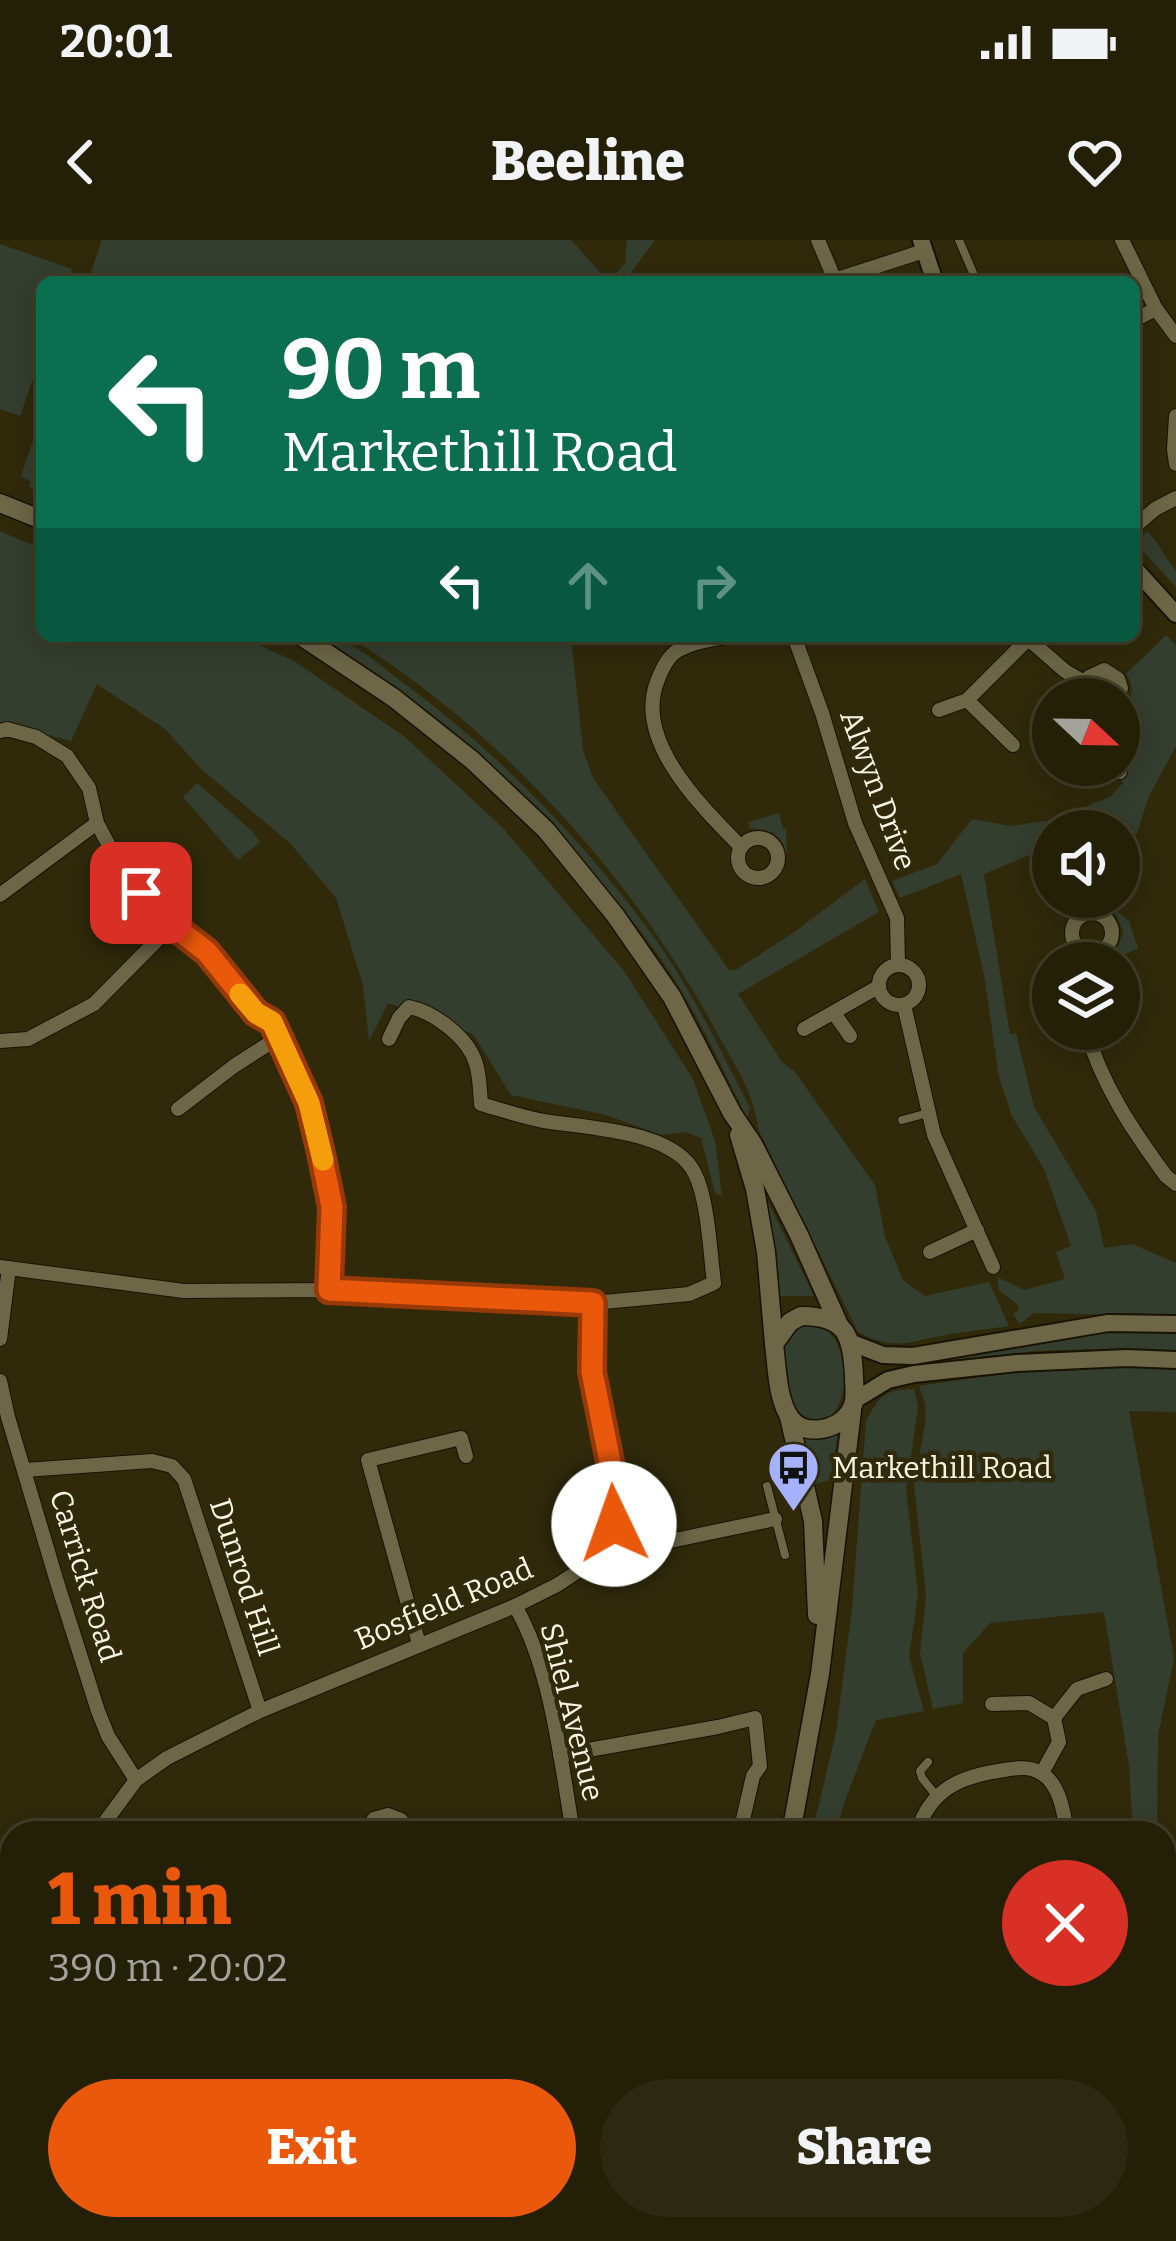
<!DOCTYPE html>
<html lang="en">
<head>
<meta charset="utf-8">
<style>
  :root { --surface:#242008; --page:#2c2812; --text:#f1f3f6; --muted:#a3a39c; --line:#413e29; --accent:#ea580c }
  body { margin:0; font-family:Bitter,serif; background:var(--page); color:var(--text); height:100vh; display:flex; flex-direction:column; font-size:45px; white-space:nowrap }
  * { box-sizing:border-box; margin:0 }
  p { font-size:39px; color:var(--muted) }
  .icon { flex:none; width:66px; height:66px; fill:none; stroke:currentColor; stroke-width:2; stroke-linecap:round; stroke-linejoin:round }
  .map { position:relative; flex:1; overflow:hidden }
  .sheet { position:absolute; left:0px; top:1581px; width:1176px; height:420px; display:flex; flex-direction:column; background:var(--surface); border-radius:36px 36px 0 0; box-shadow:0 6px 30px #0003,0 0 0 3px var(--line) }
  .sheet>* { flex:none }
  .hud { position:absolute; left:36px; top:36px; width:1104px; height:366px; border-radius:18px; box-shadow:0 6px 30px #0003,0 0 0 3px var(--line); background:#0b6e4f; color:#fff; overflow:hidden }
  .needle { width:78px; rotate:112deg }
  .controls { position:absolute; left:1032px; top:438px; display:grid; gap:24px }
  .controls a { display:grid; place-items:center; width:108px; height:108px; border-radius:50%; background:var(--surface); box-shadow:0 6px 30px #0003,0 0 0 3px var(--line); font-size:60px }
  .pin { position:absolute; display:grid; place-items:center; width:102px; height:102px; color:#fff; margin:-51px; border-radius:24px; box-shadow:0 6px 18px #0006 }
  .me { position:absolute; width:132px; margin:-66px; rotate:357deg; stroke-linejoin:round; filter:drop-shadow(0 0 9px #0008) }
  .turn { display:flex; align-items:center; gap:42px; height:252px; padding:0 48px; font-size:54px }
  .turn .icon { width:156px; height:156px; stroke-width:2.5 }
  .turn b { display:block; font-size:84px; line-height:102px }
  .lanes { display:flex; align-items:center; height:114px; padding:0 48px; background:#0003; justify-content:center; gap:60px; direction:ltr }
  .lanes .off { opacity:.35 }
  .round { display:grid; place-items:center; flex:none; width:126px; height:126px; border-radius:63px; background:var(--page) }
  .headline { display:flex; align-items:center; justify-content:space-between; height:204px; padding:0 48px }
  h1 { font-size:72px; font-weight:800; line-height:90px; color:var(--accent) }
  .primary-button { display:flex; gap:24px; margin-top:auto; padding:24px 48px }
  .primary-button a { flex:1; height:138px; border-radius:72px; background:var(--accent); color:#fff; font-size:48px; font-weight:800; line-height:138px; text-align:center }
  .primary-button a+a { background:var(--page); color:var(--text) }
  .status { display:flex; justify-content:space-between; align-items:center; height:84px; padding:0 60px; background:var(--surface); direction:ltr }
  .status svg { height:33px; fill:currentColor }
  header { display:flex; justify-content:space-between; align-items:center; height:156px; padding:0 48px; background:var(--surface); font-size:54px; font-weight:800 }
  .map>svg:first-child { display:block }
  .green { fill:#343e2f }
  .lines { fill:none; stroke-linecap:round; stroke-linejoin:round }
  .service-casing { stroke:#181200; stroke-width:10 }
  .minor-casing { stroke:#181200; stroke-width:16 }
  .tertiary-casing { stroke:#181200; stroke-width:20 }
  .secondary-casing { stroke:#181200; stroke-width:21 }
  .service { stroke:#6d6747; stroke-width:8 }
  .minor { stroke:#6d6747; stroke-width:14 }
  .tertiary { stroke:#6d6747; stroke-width:16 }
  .secondary { stroke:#6d6747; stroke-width:18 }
  .route-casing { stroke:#983908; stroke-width:30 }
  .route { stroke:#ea580c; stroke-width:21 }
  .slow { stroke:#f59e0b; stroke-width:21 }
  .labels { text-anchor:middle; stroke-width:9; stroke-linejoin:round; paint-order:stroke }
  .street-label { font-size:30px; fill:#f9f5e4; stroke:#302a0b }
  .poi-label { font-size:30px; fill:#f9f5e4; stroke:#302a0b; text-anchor:start }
</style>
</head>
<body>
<div class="status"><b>20:01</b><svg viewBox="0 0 49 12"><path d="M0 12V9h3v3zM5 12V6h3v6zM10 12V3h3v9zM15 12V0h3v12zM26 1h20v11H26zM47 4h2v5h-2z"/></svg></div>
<header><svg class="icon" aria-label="back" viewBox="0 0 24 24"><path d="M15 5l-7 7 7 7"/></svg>Beeline<svg class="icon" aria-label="heart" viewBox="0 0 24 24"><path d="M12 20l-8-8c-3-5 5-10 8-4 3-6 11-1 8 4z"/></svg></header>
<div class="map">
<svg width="1176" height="2001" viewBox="0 0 1176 2001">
  <rect width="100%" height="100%" fill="#302a0b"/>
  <g class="green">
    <path d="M102,0H571L609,42L625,23L627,0H655L624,42H88Z"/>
    <path d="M0,4L72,29L67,42H42V113L20,176L0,169Z"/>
    <path d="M42,174V255L29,247L31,242L21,236Z"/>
    <path d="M0,291L42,309V396H240L294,421L405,497L502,587L624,731L693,839L715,901L722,956L715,953L701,898L685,892L661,895L606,875L511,855L473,794L388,763L369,801L363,745L336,658L290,603L201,529L165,489L97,444L71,501L0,482Z"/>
    <path d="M1147,291C1160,304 1165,318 1176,331V347L1140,308L1139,301Z"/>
    <path d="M1166,395L1176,405V506L1148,558L1137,594L1095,588L1086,591H1053V605L984,634L1010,795L1016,793L1034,867L1096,971L1104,1008L1132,1004L1176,1023V1076L1034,1073L1020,1084L1013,1074L1019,1070L1017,1064L999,1050L997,1037L1024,1050L1065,1039L1056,1012L1071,1006L1044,929L1012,876L999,837L984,735L961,634L900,658L892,641L937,624L972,579L1011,586L1057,579L1111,556L1123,543L1120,536L1127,531L1121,514L1135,507L1126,484L1119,486V472C1132,462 1136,448 1126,434Z"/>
    <path d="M319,396C351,396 380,426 405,444C499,514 581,598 650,692C690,746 720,809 750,868L747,878C725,834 705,789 679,747C659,713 633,681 608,651C523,546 434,466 319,396Z"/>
    <path d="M348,396H571L583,510L593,538L729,730H736L793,693L865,639L879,672L738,754L782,822L795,832L875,945L885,997L903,1040L925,1056L989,1042L1009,1086C990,1089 970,1091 951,1094C911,1100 898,1113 858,1092L758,889C755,852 732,821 715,789C631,634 498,489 348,396Z"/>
    <path d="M197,543L251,590L260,602L238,620L183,557Z"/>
    <path d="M779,573L783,589H786L787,614C779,591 773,591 750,588L748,582Z"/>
    <path d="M1113,668L1129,681L1138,708L1108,723H1102L1119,704L1123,691Z"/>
    <path d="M769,964L814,1056H777L765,966Z"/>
    <path d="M809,1083C848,1086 856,1157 827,1181C820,1181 814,1182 808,1179C786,1169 776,1109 792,1091C798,1085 801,1085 809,1083Z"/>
    <path d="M1109,1091L1176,1093V1112L1090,1109L1033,1111L910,1130L909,1123L1045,1098Z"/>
    <path d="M1110,1126L1176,1128V1172L1129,1171L1174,1418L1158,1496L1157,1593H1133L1129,1526L1104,1372L990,1383L963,1413V1463L933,1469L920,1414L926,1356L914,1244L926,1179L925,1163L919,1146L1042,1128Z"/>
    <path d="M914,1149L918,1167L906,1250L918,1354L909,1417L924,1471L876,1480L844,1563L836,1593H812L836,1493L852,1369L866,1181C880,1155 884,1150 914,1149Z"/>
    <path d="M838,1192L830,1240L812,1245L799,1197L820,1199Z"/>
    <path d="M1164,1614H1171L1176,2001H1165L1164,1989Z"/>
    <path d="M58,1989H185L192,2001H111L99,1995L61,2001Z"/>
    <path d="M330,1989H393L369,2001H335L339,1998L333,1995Z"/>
    <path d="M589,1989H666L663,2001H583Z"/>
  </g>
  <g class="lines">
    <defs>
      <g id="service">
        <path d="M959,0L977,42"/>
        <path d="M902,880L928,873"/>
        <path d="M767,1246L785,1315"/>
        <path d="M928,1522L920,1531L922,1538L938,1558"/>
        <path d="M214,1989L221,2001"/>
      </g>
      <g id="minor">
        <path d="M818,0L834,38"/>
        <path d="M1122,0L1156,69L1176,96"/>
        <path d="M828,42L924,11"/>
        <path d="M1134,80L1156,69"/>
        <path d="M1176,176L1174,209L1176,224"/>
        <path d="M1134,287L1155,269L1176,258"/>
        <path d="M731,396C713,399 693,402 677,411C667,417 661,431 657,442C634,502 703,568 741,607"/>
        <path d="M794,396L822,473L855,583L897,678L898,725"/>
        <path d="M1025,396L1065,431L1086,443"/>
        <path d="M1088,459L1085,445L1089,437L1104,430L1118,439L1121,448L1118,459"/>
        <path d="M967,460L1013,505"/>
        <path d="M939,470L967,460L1028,399"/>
        <path d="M0,491L7,489L36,497L67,516L89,548L97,583L116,619L141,653L172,685L207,712L256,773L272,782L309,863L321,913L332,967L329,1050"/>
        <path d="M1117,525L1120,532"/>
        <circle cx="758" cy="618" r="20"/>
        <path d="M0,655L97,583"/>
        <circle cx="1092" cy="693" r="20"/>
        <circle cx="899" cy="745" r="20"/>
        <path d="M904,765L934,895L993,1027"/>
        <path d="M834,773L850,796"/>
        <path d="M804,789L878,747"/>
        <path d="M1086,789C1101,844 1133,891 1166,936L1176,944"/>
        <path d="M0,801L28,799L94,764L172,685"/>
        <path d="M178,869L234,826L279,797"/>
        <path d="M930,1012L977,990"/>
        <path d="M0,1027L184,1051L329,1050L593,1063L689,1054L714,1043C710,1012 708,960 695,934C675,890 586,888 544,881C523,877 502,870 481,864C480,852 480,836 476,824C469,798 434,772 409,767L399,778L389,799"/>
        <path d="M0,1099L9,1028"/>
        <path d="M0,1141L8,1177L57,1342L98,1471L108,1496L136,1540"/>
        <path d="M25,1230L152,1221L172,1226L184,1239L260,1471"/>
        <path d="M614,1284L656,1304L775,1279"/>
        <path d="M515,1366C551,1427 561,1522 573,1593"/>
        <path d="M419,1404L368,1220L461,1198L466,1216"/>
        <path d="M992,1464L1029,1463L1054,1478L1077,1449L1106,1439"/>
        <path d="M560,1515L718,1487L755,1478L760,1526L753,1536L741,1588"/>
        <path d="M1042,1533L1059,1502L1054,1478"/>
        <path d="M97,1593L136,1540L167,1518L260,1471L515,1366L557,1345L589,1324L614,1284L616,1266L609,1208L592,1132L593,1063"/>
        <path d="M365,1593L374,1579L388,1575L401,1580L409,1593"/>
        <path d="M917,1593C930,1548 962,1536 1004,1530C1016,1528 1030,1526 1041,1533C1060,1544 1064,1573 1067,1593"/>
        <path d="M0,1729L12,1723"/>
        <path d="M1093,1989L1111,1997L1148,1998"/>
        <path d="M969,1999L992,1989"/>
        <path d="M477,2001L484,1989"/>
        <path d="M826,2001L829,1989"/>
      </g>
      <g id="tertiary">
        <path d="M921,0L935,42"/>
        <path d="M1134,328L1176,374"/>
        <path d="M852,1103L883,1115L913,1116L1108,1083L1176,1084"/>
        <path d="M855,1160L888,1140L914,1134L1017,1123L1126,1118L1176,1120"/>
        <path d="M0,1874L12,1901"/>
        <path d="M45,1989L49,2001"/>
      </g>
      <g id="secondary">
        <path d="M0,263L42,280"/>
        <path d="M301,396L394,458L472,520L546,590L615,675L672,757L732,873L753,904L799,995L839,1085"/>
        <path d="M739,895L755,949L766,1012L774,1104"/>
        <path d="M801,1076C847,1076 852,1096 854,1136C854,1149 857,1163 849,1173C837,1190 805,1197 791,1179C777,1161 777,1126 774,1104L790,1082Z"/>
        <path d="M789,1177L813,1281L817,1375"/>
        <path d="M791,1593L820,1434L852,1171"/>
        <path d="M688,2001L691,1989"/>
      </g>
    </defs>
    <use href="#service" class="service-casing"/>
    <use href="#minor" class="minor-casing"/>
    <use href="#tertiary" class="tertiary-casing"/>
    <use href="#secondary" class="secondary-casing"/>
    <use href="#service" class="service"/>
    <use href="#minor" class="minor"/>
    <use href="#tertiary" class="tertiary"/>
    <use href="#secondary" class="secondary"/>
  </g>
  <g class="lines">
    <defs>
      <path id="route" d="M141,653L172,685L207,712L256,773L272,782L279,797L309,863L321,913L332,967L329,1050L593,1063L592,1132L614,1242V1284"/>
    </defs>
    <use href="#route" class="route-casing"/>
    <use href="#route" class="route"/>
    <path class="slow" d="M240,754L256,773L272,782L309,863L323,920"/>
  </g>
  <defs>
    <symbol id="bus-pin" viewBox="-11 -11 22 30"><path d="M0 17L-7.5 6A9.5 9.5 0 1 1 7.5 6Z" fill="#a6b1fc" stroke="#302a0b"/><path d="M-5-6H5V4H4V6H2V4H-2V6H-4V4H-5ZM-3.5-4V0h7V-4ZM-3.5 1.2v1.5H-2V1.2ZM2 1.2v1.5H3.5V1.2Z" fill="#111"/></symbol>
  </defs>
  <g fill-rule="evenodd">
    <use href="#bus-pin" x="764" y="1198" width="59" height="81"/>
  </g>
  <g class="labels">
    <g class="street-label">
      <text transform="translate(878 550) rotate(70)" y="10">Alwyn Drive</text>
      <text transform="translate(85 1336) rotate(73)" y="10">Carrick Road</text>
      <text transform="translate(244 1337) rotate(72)" y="10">Dunrod Hill</text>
      <text transform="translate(444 1364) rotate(-23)" y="10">Bosfield Road</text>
      <text transform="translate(572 1472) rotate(76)" y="10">Shiel Avenue</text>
    </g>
    <g class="poi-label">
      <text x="832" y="1238">Markethill Road</text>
    </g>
  </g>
</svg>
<div class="controls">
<a><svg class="needle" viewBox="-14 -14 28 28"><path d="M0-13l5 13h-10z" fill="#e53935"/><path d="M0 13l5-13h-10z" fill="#a3a39c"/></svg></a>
<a><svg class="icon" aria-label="sound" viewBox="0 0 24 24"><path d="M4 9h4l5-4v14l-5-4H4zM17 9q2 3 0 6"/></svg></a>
<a><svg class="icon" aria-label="layers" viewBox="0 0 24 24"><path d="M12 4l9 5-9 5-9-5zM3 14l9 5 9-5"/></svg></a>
</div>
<div class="pin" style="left:141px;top:653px;background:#d93025"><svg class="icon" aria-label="arrive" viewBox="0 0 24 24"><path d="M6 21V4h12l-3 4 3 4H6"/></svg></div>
<svg class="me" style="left:614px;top:1284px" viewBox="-20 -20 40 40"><circle r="19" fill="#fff"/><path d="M0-13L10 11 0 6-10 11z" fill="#ea580c"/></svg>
<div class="hud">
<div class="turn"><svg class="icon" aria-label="left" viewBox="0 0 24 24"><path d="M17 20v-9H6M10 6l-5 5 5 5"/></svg><div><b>90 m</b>Markethill Road</div></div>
<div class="lanes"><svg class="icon" aria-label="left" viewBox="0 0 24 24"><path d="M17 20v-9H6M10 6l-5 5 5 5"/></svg><svg class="icon off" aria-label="ahead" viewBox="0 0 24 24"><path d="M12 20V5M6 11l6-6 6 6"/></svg><svg class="icon off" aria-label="right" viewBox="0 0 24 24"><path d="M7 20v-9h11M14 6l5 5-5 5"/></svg></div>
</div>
<section class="sheet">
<div class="headline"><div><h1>1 min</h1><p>390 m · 20:02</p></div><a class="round" style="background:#d93025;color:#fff"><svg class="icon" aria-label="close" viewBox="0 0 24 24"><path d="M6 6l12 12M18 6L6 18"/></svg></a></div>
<div class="primary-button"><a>Exit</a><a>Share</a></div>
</section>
</div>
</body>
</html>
